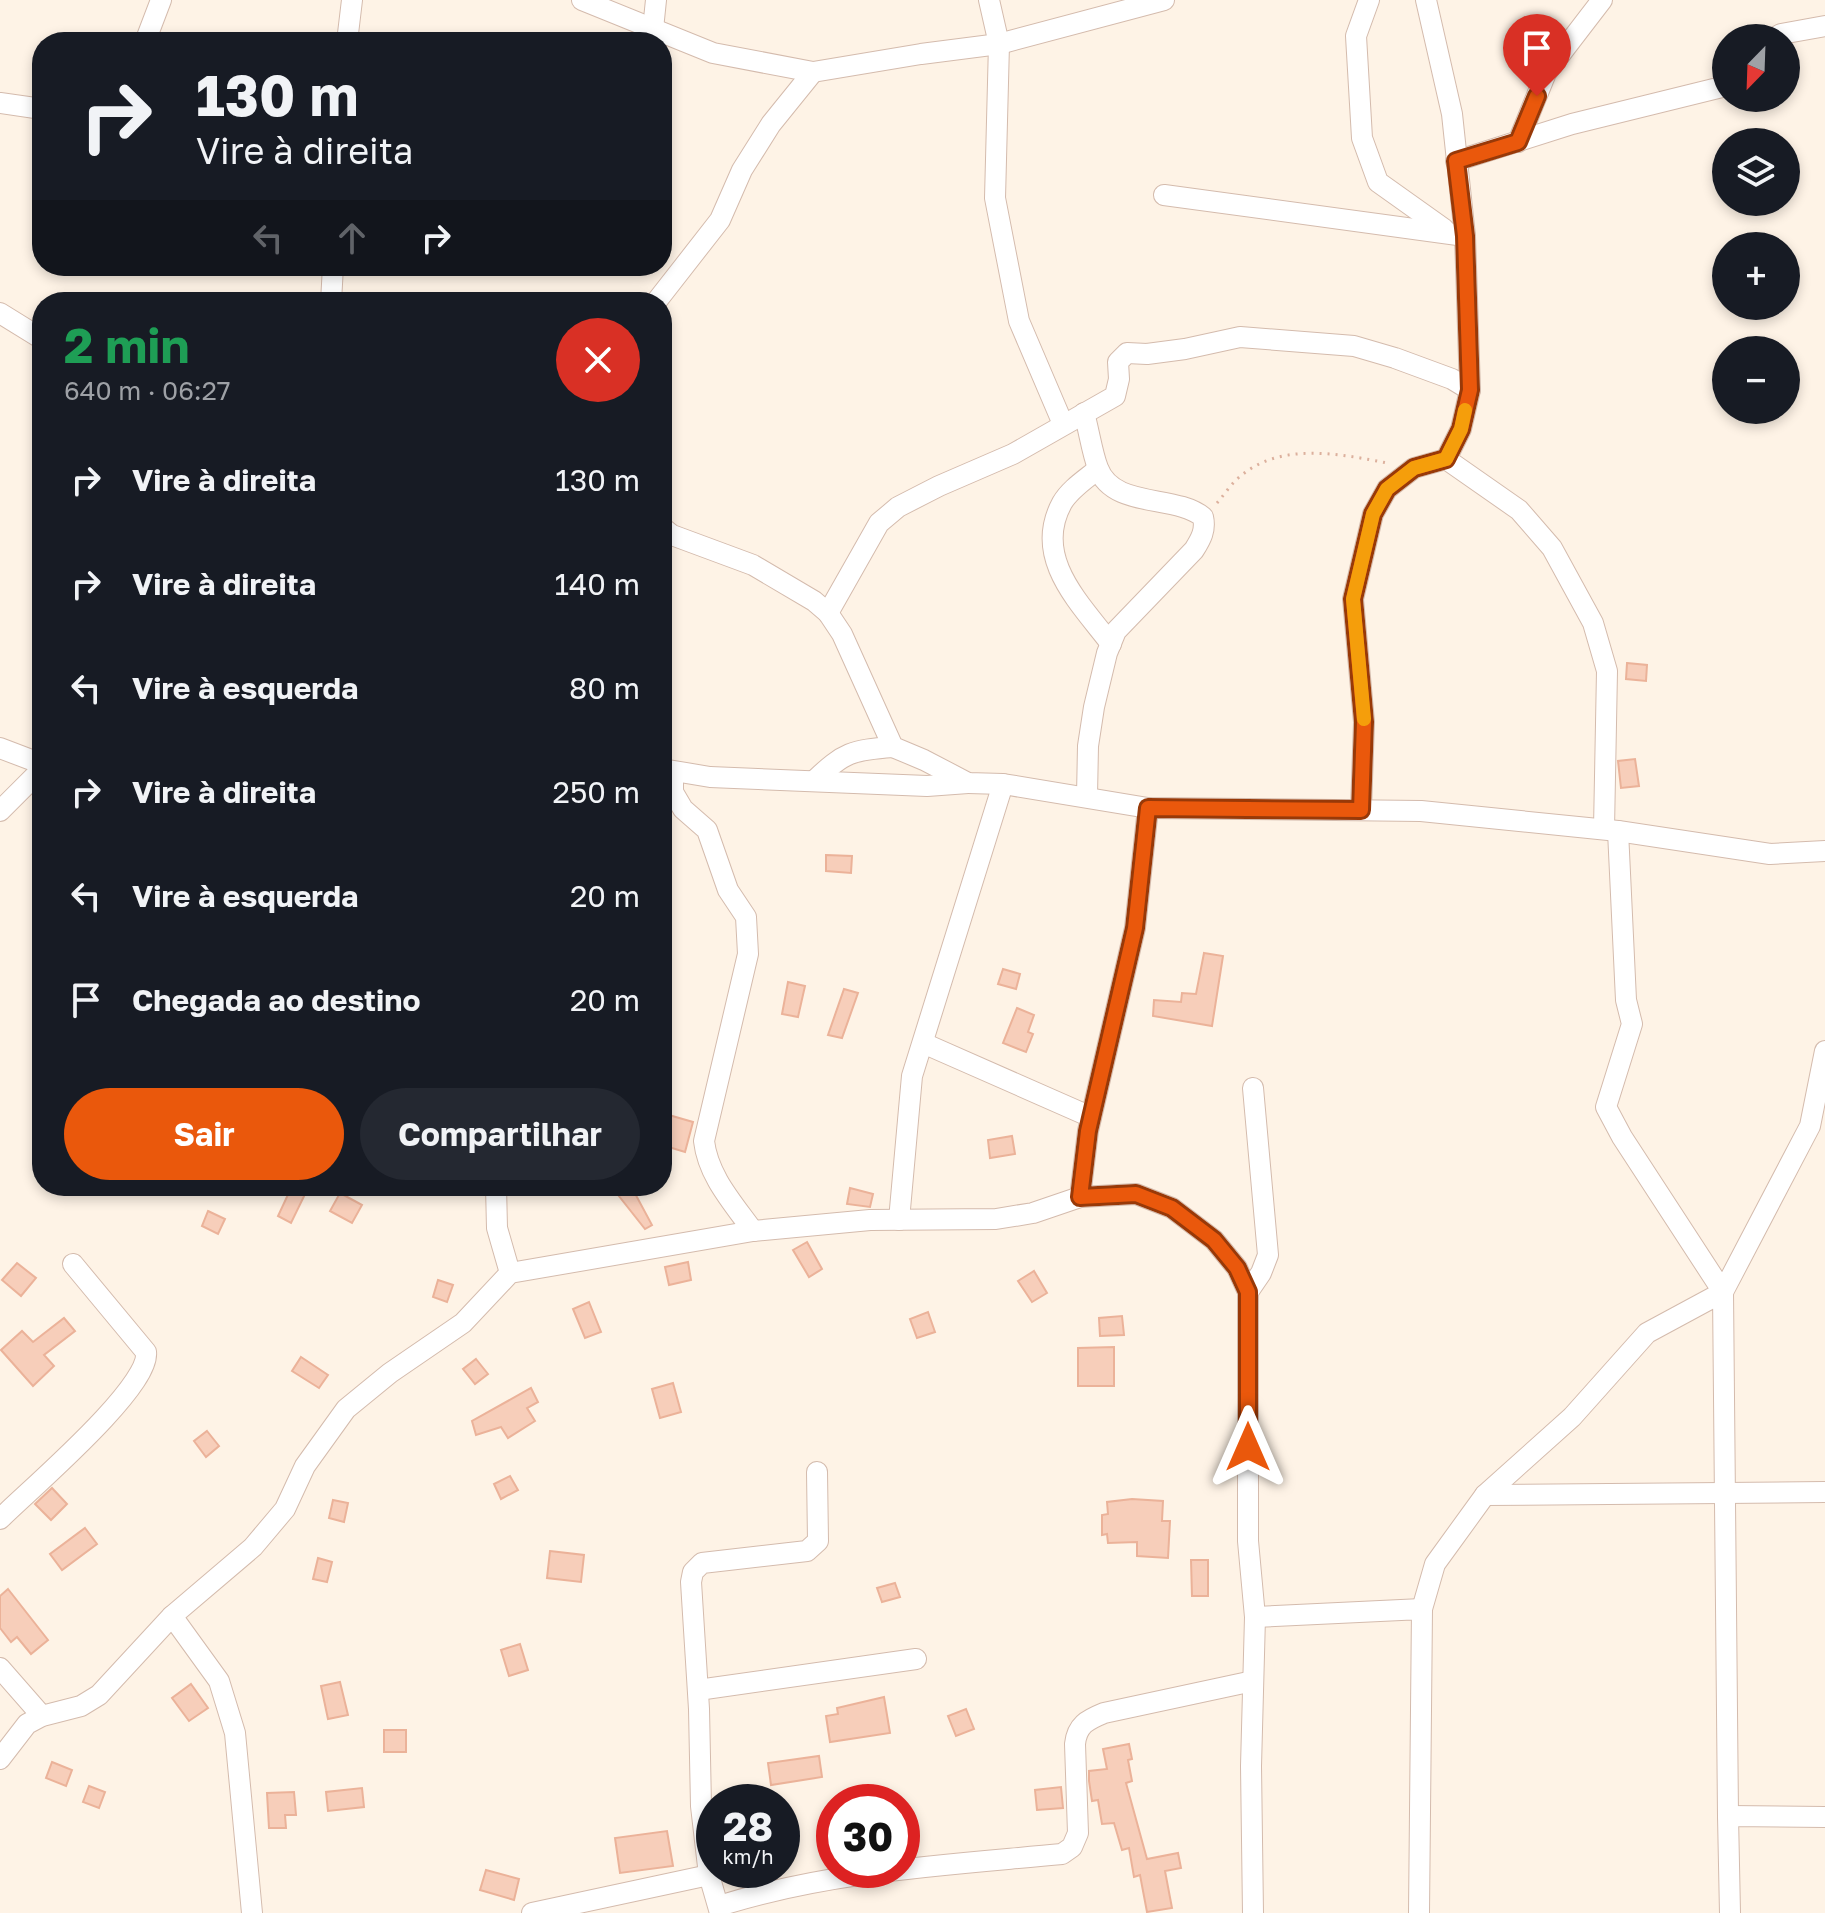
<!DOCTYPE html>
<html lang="pt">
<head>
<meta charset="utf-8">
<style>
  :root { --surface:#171b24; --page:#242831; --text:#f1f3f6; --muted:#9ea1a6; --accent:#ea580c }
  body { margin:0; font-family:"Golos Text",sans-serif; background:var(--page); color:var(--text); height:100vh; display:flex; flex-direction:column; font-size:30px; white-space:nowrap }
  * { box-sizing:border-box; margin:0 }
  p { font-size:26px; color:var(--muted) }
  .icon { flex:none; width:44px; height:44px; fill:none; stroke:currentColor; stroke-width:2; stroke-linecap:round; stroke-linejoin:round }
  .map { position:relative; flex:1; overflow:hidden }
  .side { position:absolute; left:32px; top:292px; width:640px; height:904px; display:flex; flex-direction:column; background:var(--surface); border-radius:32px; box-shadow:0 4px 12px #0003 }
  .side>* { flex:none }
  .banner { position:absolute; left:32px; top:32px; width:640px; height:244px; border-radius:32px; box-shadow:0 4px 12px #0003; background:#171b24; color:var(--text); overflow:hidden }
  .needle { width:52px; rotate:203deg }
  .fabs { position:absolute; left:1712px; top:24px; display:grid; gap:16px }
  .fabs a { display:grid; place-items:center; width:88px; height:88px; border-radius:50%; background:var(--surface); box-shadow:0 4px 12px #0003; font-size:40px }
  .speed { position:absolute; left:696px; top:1784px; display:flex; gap:16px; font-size:40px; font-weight:700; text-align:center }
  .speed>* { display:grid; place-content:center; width:104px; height:104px; border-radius:50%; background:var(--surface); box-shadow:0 4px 12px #0003; line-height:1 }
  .speed small { font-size:20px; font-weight:400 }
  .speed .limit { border:12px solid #d22; background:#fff; color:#111 }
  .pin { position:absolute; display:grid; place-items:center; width:68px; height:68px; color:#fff; margin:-82px -34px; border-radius:50% 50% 50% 0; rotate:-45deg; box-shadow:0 0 8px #0007 }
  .pin .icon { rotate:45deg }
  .me { position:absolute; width:88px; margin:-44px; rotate:0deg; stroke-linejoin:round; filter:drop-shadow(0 0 6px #0008) }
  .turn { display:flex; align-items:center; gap:28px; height:168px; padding:0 32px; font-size:36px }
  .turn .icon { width:104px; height:104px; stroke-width:2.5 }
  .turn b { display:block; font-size:56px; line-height:68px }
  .lanes { display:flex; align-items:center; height:76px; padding:0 32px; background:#0003; justify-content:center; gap:40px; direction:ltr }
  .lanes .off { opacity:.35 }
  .round { display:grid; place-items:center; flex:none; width:84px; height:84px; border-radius:42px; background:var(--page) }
  .head { display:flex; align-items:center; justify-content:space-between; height:136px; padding:0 32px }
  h1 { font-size:48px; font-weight:700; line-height:60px; color:#1e9e55 }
  .action { display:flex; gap:16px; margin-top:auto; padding:16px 32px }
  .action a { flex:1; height:92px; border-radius:48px; background:var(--accent); color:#fff; font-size:32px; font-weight:700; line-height:92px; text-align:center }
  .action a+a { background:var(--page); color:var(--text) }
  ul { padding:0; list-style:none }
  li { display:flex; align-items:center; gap:24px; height:104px; padding:0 32px }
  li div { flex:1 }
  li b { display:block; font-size:30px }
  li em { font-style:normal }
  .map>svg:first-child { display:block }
  .building { fill:#f7ceba; stroke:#ebb299; stroke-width:2 }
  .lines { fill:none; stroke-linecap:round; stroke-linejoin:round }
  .minor-casing { stroke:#d4bbad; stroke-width:22 }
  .path { stroke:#dcb09d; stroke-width:3; stroke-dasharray:2 6; stroke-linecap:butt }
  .minor { stroke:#fff; stroke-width:20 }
  .route-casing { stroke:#983908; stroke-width:20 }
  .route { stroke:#ea580c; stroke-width:14 }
  .slow { stroke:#f59e0b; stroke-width:14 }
</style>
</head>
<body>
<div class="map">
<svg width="1825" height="1913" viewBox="0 0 1825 1913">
  <rect width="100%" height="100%" fill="#fef3e6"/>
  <g class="building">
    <path d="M1627,663L1647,665L1646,681L1626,679Z"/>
    <path d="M1635,759L1639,786L1621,788L1618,761Z"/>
    <path d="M826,855L852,856L851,873L826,871Z"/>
    <path d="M1204,953L1223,956L1212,1026L1153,1016L1154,1000L1181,1002L1182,993L1196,994Z"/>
    <path d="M1003,969L1020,974L1016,989L998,984Z"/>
    <path d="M788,982L805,986L798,1017L782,1014Z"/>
    <path d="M844,989L858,993L842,1038L828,1035Z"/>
    <path d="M1017,1008L1034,1015L1028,1032L1033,1034L1026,1052L1003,1043Z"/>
    <path d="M662,1113L693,1122L685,1152L662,1145Z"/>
    <path d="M1012,1136L1015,1154L990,1158L988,1140Z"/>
    <path d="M292,1186H309L291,1223L278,1216Z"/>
    <path d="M611,1186H631L652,1225L645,1229Z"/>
    <path d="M850,1188L873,1194L870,1207L847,1204Z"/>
    <path d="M340,1193L362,1205L352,1223L330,1211Z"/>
    <path d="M208,1211L225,1219L218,1234L202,1226Z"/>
    <path d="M807,1242L822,1269L809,1277L793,1250Z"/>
    <path d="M688,1262L691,1280L669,1285L665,1267Z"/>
    <path d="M17,1263L36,1278L21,1296L2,1280Z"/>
    <path d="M1034,1271L1047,1293L1032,1302L1018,1281Z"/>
    <path d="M438,1280L453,1285L447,1302L433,1297Z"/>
    <path d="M589,1302L601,1332L585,1338L573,1309Z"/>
    <path d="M928,1312L935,1332L917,1338L910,1319Z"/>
    <path d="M1122,1316L1124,1335L1100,1336L1099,1318Z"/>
    <path d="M64,1318L75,1331L44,1355L54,1366L33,1386L1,1350L22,1331L33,1342Z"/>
    <path d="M1114,1347V1386H1078V1348Z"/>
    <path d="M301,1357L328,1375L319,1388L292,1371Z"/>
    <path d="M476,1359L488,1374L475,1384L463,1369Z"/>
    <path d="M673,1383L681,1412L660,1418L652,1389Z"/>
    <path d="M531,1388L538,1402L527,1408L535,1421L508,1438L501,1427L476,1435L472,1421Z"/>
    <path d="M207,1431L219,1446L206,1457L194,1441Z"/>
    <path d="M510,1476L518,1490L501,1499L494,1484Z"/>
    <path d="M52,1488L67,1504L51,1520L35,1504Z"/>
    <path d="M1132,1499L1163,1501L1162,1521H1170L1168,1558L1137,1556V1542L1108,1543L1107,1534L1102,1535V1515L1108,1514L1107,1502Z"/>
    <path d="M333,1500L348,1503L344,1522L329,1518Z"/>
    <path d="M85,1528L97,1544L62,1570L50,1554Z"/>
    <path d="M550,1551L584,1555L581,1582L547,1578Z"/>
    <path d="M318,1558L332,1562L327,1582L313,1579Z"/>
    <path d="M1191,1560H1208V1596H1192Z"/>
    <path d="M895,1583L900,1597L882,1602L877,1588Z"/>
    <path d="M8,1589L48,1640L31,1654L17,1637L11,1642L0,1628V1596Z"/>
    <path d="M520,1644L528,1670L509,1676L501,1650Z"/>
    <path d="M340,1682L348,1715L328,1719L321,1686Z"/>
    <path d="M191,1684L208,1708L189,1721L172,1698Z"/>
    <path d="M884,1697L890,1733L830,1742L826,1716L838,1714L837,1708Z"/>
    <path d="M966,1709L974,1729L956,1736L948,1716Z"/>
    <rect x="384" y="1730" width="22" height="22"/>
    <path d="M1129,1744L1132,1759L1128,1760L1132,1781L1126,1783L1147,1859L1178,1853L1181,1868L1165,1871L1172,1908L1147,1912L1140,1875L1134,1877L1129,1848L1122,1850L1114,1823L1102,1824L1098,1800L1092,1801L1089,1781V1771L1107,1769L1103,1749Z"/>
    <path d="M819,1756L822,1777L771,1785L768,1763Z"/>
    <path d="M52,1762L72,1770L66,1786L46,1778Z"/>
    <path d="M89,1786L105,1792L99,1808L83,1802Z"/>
    <path d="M1061,1787L1063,1808L1037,1810L1035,1790Z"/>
    <path d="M362,1788L364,1807L328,1811L326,1792Z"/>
    <path d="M294,1792L296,1815H285L286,1828H269L267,1793Z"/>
    <path d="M667,1831L673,1866L620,1873L615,1838Z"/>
    <path d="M486,1870L519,1879L514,1900L480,1890Z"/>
  </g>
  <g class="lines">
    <defs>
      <g id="minor">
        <path d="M582,0L713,53L813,72L921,54L999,44L1164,0"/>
        <path d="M989,0L999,44L995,198L1019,321L1063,424"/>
        <path d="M1369,0L1356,36L1362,138L1378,182L1444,229"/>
        <path d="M653,29L656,0"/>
        <path d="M1774,38L1781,34L1825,26"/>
        <path d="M145,42L161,0"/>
        <path d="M347,42L352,0"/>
        <path d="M0,103L42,109"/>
        <path d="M1518,142L1546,73L1602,0"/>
        <path d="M1456,161L1572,124L1726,86"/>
        <path d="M1164,195L1465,236"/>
        <path d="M331,302L333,266"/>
        <path d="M656,302L720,220L742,170L771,124L813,72"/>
        <path d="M0,313L42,339"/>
        <path d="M1084,413C1089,430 1092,453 1098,468C1113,509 1175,494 1203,517C1206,530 1201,539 1194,550L1116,631L1107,653L1094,707L1088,746L1087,796"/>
        <path d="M1446,459L1519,510L1552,548L1593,623L1607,671L1604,829"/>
        <path d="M1098,469C1086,479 1070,489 1062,503C1032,558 1080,603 1111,644"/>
        <path d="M662,527L672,535L753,565L814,601L828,613L842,634L893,747L924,760L968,783L1003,784L1148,808L1421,811L1618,831L1770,854L1825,851"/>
        <path d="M828,613L879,523L898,507L939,486L1013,454L1115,396L1119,379L1118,362L1127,353L1147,354L1185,349L1240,337L1354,346L1395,358L1452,379L1470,390"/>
        <path d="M0,748L42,764"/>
        <path d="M662,769L710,777L927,786L968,783"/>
        <path d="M673,772V792L683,809L707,830L728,890L746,917L748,954L704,1141C708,1176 733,1203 753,1231"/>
        <path d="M814,781C844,752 852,750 893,747"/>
        <path d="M1361,810L1364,722L1353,599L1373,514L1387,489L1414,468L1446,459L1461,429L1470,390L1465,236L1452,114L1426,0"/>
        <path d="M0,811L42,769"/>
        <path d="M1618,831L1626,1000L1632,1024L1606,1107L1622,1137L1723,1292L1810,1126L1825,1051"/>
        <path d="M923,1043L1091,1117"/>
        <path d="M496,1186L497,1228L510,1273"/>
        <path d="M1080,1197L1088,1131L1135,928L1148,808"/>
        <path d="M899,1220L912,1076L1003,784"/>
        <path d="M1248,1292L1261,1273L1268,1255L1253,1088"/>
        <path d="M1485,1495L1825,1492"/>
        <path d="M0,1519C28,1491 151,1387 146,1352L73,1264"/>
        <path d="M1422,1609L1435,1564L1485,1495L1572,1417L1647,1333L1723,1292L1728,1816"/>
        <path d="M172,1616L219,1681L235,1733L252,1913"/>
        <path d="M1255,1617L1422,1609L1419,1913"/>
        <path d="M0,1668L42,1716"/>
        <path d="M698,1690L916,1659"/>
        <path d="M0,1759L27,1724L42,1716L81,1706L99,1695L172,1616L253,1547L285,1509L305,1466L346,1409L390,1373L463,1323L510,1273L753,1231L870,1220L996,1219L1033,1213L1080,1197L1136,1194L1172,1208L1214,1240L1237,1268L1248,1292V1541L1255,1617L1251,1766L1253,1913"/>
        <path d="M719,1906C830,1871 947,1865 1062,1854L1072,1847L1078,1833L1075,1744C1077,1725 1087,1720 1104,1713L1253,1681"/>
        <path d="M532,1913L709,1875"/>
        <path d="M720,1913L709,1875L701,1806L699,1709L691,1582L693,1572L702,1563L807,1551L818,1541L817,1472"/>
        <path d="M1730,1913L1728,1816L1825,1817"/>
      </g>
    </defs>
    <use href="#minor" class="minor-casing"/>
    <path class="path" d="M1217,503C1225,494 1232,482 1242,475C1282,442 1341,454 1387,463"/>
    <use href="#minor" class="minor"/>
  </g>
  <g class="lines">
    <defs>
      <path id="route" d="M1248,1447V1292L1237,1268L1214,1240L1172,1208L1136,1194L1080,1197L1088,1131L1135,928L1148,808L1361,810L1364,722L1353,599L1373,514L1387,489L1414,468L1446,459L1461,429L1470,390L1465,236L1456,161L1518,142L1537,96"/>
    </defs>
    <use href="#route" class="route-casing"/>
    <use href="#route" class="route"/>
    <path class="slow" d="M1364,719L1353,599L1373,514L1387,489L1414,468L1446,459L1461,429L1465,410"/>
  </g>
</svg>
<div class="fabs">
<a><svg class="needle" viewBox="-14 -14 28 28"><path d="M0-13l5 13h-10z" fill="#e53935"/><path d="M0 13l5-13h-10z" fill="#9ea1a6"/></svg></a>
<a><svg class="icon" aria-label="layers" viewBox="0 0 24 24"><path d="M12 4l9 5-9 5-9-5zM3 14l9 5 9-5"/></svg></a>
<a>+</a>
<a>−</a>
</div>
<div class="speed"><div>28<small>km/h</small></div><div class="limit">30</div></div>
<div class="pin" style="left:1537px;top:96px;background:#d93025"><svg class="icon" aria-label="arrive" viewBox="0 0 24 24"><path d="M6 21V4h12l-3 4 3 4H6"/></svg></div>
<svg class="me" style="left:1248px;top:1447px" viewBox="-20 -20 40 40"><path d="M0-17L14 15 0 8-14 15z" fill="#ea580c" stroke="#fff" stroke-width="4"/></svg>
<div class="banner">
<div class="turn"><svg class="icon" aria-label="right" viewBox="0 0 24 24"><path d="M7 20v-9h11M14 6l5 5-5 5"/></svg><div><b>130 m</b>Vire à direita</div></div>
<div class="lanes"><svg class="icon off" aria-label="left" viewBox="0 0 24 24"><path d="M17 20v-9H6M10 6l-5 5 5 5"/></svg><svg class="icon off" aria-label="ahead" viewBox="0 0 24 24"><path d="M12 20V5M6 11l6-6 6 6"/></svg><svg class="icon" aria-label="right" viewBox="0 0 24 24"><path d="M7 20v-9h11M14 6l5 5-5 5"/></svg></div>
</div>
<section class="side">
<div class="head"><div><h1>2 min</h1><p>640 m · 06:27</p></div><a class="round" style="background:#d93025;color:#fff"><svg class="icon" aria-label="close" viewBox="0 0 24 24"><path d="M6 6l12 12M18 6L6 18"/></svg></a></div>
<ul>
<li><svg class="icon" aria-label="right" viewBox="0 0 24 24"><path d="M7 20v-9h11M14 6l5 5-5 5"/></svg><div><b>Vire à direita</b></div><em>130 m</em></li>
<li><svg class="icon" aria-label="right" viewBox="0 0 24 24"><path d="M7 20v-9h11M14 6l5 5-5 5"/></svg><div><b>Vire à direita</b></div><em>140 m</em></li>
<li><svg class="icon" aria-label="left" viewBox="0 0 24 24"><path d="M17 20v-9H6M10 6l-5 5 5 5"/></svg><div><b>Vire à esquerda</b></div><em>80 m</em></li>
<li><svg class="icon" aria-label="right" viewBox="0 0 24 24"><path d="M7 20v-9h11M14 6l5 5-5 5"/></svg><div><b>Vire à direita</b></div><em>250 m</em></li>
<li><svg class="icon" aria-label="left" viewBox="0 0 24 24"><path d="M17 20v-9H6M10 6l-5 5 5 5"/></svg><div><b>Vire à esquerda</b></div><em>20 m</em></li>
<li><svg class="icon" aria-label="arrive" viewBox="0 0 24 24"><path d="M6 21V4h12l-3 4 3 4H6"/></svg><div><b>Chegada ao destino</b></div><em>20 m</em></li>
</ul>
<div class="action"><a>Sair</a><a>Compartilhar</a></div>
</section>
</div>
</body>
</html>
